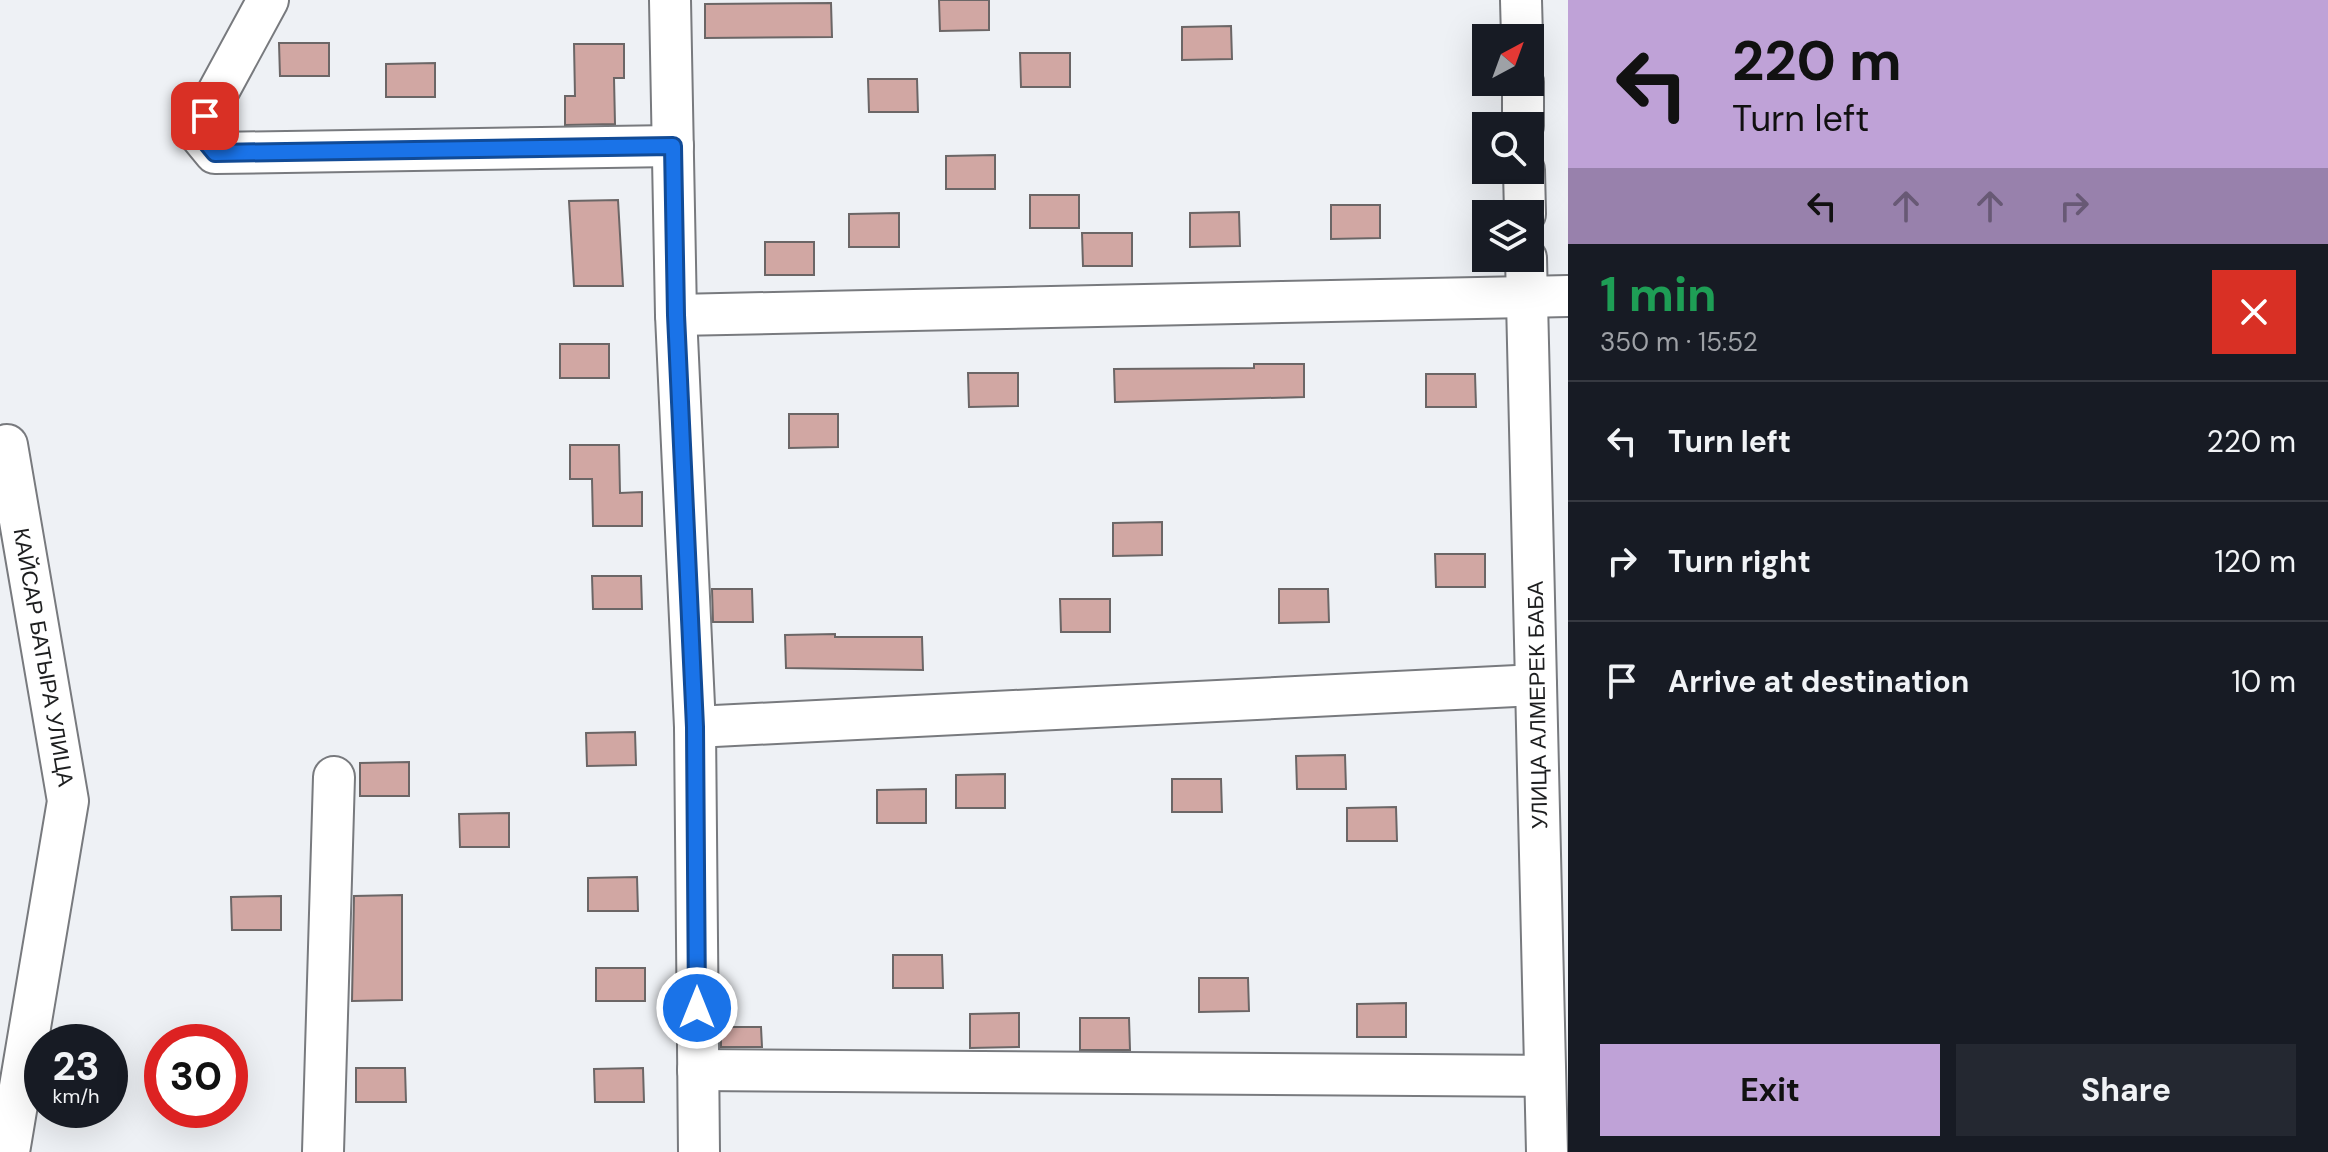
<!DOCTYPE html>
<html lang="en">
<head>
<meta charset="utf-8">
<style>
  :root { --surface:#171b24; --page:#242831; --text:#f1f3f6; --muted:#9ea1a6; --line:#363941; --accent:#bfa2d7 }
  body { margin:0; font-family:"DM Sans",sans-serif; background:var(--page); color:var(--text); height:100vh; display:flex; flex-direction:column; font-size:30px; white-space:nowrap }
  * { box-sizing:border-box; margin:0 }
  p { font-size:26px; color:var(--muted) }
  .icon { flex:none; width:44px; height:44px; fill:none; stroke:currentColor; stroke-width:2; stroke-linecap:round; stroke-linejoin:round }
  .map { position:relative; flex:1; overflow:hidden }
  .details { display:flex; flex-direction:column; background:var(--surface); width:760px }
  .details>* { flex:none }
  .hud { background:#bfa2d7; color:#111; overflow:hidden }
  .needle { width:52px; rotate:41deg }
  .fabs { position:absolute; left:1472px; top:24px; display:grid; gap:16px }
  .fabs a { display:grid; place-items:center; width:72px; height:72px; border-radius:0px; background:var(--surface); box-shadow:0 8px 32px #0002; font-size:40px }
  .speed { position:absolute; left:24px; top:1024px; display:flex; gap:16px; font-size:40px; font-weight:700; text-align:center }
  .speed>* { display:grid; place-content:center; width:104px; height:104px; border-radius:50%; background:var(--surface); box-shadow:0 8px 32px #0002; line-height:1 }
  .speed small { font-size:20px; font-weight:400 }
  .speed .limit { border:12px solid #d22; background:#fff; color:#111 }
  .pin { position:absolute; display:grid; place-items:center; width:68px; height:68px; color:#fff; margin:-34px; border-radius:16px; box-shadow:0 4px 12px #0006 }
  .me { position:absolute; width:88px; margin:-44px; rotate:0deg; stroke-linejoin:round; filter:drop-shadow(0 0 6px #0008) }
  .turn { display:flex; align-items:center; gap:28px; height:168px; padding:0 32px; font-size:36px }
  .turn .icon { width:104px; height:104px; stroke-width:2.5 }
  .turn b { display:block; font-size:56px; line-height:68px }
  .lanes { display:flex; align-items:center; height:76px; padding:0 32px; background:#0003; justify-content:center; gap:40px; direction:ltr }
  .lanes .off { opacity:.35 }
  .round { display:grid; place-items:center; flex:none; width:84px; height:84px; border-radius:0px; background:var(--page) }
  .overview { display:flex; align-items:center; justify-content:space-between; height:136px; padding:0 32px }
  h1 { font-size:48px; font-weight:700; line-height:60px; color:#1e9e55 }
  .button { display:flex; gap:16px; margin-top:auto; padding:16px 32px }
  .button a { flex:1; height:92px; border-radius:0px; background:var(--accent); color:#111; font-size:32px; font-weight:700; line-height:92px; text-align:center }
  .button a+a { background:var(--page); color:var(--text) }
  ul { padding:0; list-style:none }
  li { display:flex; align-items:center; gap:24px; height:120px; padding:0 32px; border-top:2px solid var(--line) }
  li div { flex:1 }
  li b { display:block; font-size:30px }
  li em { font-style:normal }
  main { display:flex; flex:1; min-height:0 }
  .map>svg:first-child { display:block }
  .building { fill:#d1a7a3; stroke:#6b6666; stroke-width:2 }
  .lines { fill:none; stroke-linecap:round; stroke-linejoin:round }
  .minor-casing { stroke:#787a7e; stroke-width:44 }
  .minor { stroke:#fff; stroke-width:40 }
  .route-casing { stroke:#114b97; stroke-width:20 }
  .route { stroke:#1a73e8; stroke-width:14 }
  .labels { text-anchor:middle; stroke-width:7; stroke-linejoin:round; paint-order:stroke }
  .street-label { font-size:22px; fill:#1d1e1f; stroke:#fff }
</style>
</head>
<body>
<main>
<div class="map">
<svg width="1568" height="1152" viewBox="0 0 1568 1152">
  <rect width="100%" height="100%" fill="#eef1f5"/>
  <g class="building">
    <path d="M939,0H989V30L940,31Z"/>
    <path d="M831,3L832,37L705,38V4Z"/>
    <path d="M1231,26L1232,59L1182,60V27Z"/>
    <path d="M279,43H329V76H280Z"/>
    <path d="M574,44H624V78H614L615,124L565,125V96H575Z"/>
    <path d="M1020,53H1070V87H1021Z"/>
    <path d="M435,63V97H386V64Z"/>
    <path d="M868,79H917L918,112H869Z"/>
    <path d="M995,155V189H946V156Z"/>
    <rect x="1030" y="195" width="49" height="33"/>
    <path d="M618,200L623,286H574L569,201Z"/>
    <path d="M1331,205H1380V238L1331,239Z"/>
    <path d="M1239,212L1240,246L1190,247V213Z"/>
    <path d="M899,213V247H849V214Z"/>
    <path d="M1082,233H1132V266H1083Z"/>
    <rect x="765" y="242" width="49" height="33"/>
    <rect x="560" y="344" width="49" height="34"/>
    <path d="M1254,364H1304V397L1115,402L1114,369L1254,368Z"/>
    <path d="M968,373H1018V406L969,407Z"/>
    <path d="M1426,374H1475L1476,407H1426Z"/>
    <path d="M789,414H838V447L789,448Z"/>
    <path d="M570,445H619L620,493L642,492V526H593L592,479H570Z"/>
    <path d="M1162,522V555L1113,556V523Z"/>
    <path d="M1435,554H1485V587H1436Z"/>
    <path d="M592,576H641L642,609H593Z"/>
    <path d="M712,589H752L753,622H713Z"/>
    <path d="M1279,589H1328L1329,622L1279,623Z"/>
    <path d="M1060,599H1110V632H1061Z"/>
    <path d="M835,634V637H922L923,670L786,668L785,635Z"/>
    <path d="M635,732L636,765L587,766L586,733Z"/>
    <path d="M1345,755L1346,789H1297L1296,756Z"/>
    <path d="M409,762V796H360V763Z"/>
    <path d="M1005,774V808H956V775Z"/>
    <path d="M1172,779H1221L1222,812H1172Z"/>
    <path d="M926,789V823H877V790Z"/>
    <path d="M1396,807L1397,841H1347V808Z"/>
    <path d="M509,813V847H460L459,814Z"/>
    <path d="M637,877L638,911H588V878Z"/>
    <path d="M402,895V1000L352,1001L354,896Z"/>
    <path d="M281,896V930H232L231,897Z"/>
    <path d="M893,955H942L943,988H893Z"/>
    <rect x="596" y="968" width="49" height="33"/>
    <path d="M1199,978H1248L1249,1011L1199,1012Z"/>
    <path d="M1406,1003V1037H1357V1004Z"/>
    <path d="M1019,1013V1047L970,1048V1014Z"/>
    <path d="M1080,1018H1129L1130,1050H1080Z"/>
    <path d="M721,1027H761L762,1047H721Z"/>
    <path d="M356,1068H405L406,1102H356Z"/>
    <path d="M643,1068L644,1102H595L594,1069Z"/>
  </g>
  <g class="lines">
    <defs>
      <g id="minor">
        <path d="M268,0L205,116L201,136L215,153L673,146"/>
        <path d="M670,0L676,315L695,727L699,1152"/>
        <path d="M1521,0L1522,38"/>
        <path d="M1523,82V126"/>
        <path d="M1524,170L1525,214"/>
        <path d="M1526,258L1547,1152"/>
        <path d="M676,315L1568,296"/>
        <path d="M7,445L68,801L9,1152"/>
        <path d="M695,727L1536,685"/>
        <path d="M698,1070L1545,1076"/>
        <path d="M323,1152L334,777"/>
      </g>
    </defs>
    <use href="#minor" class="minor-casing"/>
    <use href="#minor" class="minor"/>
  </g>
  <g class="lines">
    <defs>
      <path id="route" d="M205,116L201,136L215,153L673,146L676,315L695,727L697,1008"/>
    </defs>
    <use href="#route" class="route-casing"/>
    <use href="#route" class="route"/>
  </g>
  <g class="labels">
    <g class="street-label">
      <text transform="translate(44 657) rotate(80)" y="8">КАЙСАР БАТЫРА УЛИЦА</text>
      <text transform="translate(1537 705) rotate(-91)" y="8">УЛИЦА АЛМЕРЕК БАБА</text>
    </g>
  </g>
</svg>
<div class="fabs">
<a><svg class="needle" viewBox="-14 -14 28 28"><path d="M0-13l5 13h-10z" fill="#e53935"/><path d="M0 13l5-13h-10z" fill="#9ea1a6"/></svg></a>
<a><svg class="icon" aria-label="search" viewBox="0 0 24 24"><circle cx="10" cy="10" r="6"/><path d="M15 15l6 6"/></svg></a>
<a><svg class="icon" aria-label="layers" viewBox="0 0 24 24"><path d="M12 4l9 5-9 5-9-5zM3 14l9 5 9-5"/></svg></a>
</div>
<div class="speed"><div>23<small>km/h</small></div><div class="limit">30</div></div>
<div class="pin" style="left:205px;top:116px;background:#d93025"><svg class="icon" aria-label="arrive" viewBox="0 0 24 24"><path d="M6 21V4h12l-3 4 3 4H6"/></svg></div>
<svg class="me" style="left:697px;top:1008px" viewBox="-20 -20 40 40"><circle r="17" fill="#1a73e8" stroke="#fff" stroke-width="3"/><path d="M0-11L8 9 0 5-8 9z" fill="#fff"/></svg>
</div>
<section class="details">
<div class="hud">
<div class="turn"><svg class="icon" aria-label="left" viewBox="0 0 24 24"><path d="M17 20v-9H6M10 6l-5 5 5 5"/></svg><div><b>220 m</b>Turn left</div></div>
<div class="lanes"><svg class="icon" aria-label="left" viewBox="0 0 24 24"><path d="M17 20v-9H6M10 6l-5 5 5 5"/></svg><svg class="icon off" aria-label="ahead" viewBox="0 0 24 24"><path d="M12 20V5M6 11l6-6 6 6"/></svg><svg class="icon off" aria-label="ahead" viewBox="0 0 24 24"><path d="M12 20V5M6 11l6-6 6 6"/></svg><svg class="icon off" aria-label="right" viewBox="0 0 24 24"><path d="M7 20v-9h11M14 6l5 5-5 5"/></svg></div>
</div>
<div class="overview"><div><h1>1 min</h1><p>350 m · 15:52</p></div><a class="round" style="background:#d93025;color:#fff"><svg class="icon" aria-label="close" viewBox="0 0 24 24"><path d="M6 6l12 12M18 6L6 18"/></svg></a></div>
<ul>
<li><svg class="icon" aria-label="left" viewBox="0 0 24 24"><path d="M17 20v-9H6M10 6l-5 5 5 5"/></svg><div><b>Turn left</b></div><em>220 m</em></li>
<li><svg class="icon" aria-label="right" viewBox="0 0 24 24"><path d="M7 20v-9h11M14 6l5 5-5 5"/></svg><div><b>Turn right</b></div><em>120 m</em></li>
<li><svg class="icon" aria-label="arrive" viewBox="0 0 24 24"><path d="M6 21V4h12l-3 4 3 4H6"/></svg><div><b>Arrive at destination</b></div><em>10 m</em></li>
</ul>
<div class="button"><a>Exit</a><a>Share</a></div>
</section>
</main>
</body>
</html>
